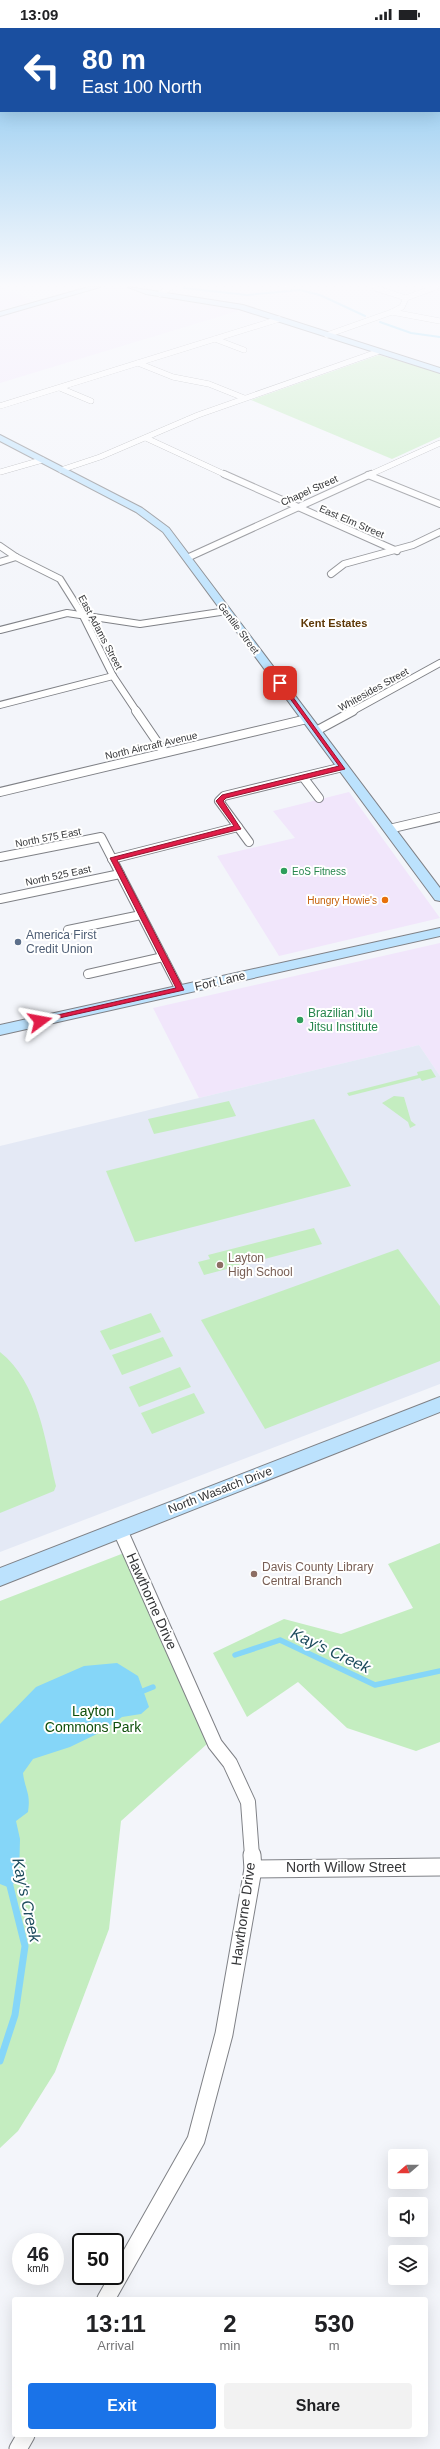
<!DOCTYPE html>
<html lang="en">
<head>
<meta charset="utf-8">
<style>
  :root { --surface:#fff; --page:#f2f2f2; --text:#202124; --muted:#757577; --accent:#1a73e8 }
  body { margin:0; font-family:Helvetica,sans-serif; background:var(--page); color:var(--text); height:100vh; display:flex; flex-direction:column; font-size:15px; white-space:nowrap }
  * { box-sizing:border-box; margin:0 }
  p { font-size:13px; color:var(--muted) }
  .icon { flex:none; width:22px; height:22px; fill:none; stroke:currentColor; stroke-width:2; stroke-linecap:round; stroke-linejoin:round }
  .map { position:relative; flex:1; overflow:hidden }
  .panel { position:absolute; left:12px; top:2269px; width:416px; height:140px; display:flex; flex-direction:column; background:var(--surface); border-radius:4px; box-shadow:0 4px 16px #0002 }
  .panel>* { flex:none }
  .guide { position:absolute; left:0px; top:0px; width:440px; height:84px; box-shadow:0 4px 16px #0002; background:#1a4fa0; color:#fff; overflow:hidden }
  .needle { width:26px; rotate:250deg }
  .fabs { position:absolute; left:388px; top:2121px; display:grid; gap:8px }
  .fabs a { display:grid; place-items:center; width:40px; height:40px; border-radius:4px; background:var(--surface); box-shadow:0 4px 16px #0002; font-size:20px }
  .speed { position:absolute; left:12px; top:2205px; display:flex; gap:8px; font-size:20px; font-weight:700; text-align:center }
  .speed>* { display:grid; place-content:center; width:52px; height:52px; border-radius:50%; background:var(--surface); box-shadow:0 4px 16px #0002; line-height:1 }
  .speed small { font-size:10px; font-weight:400 }
  .speed .limit { border:2px solid #111; border-radius:6px; background:#fff; color:#111 }
  .pin { position:absolute; display:grid; place-items:center; width:34px; height:34px; color:#fff; margin:-17px; border-radius:8px; box-shadow:0 2px 6px #0006 }
  .me { position:absolute; width:44px; margin:-22px; rotate:77deg; stroke-linejoin:round; filter:drop-shadow(0 0 3px #0008) }
  .turn { display:flex; align-items:center; gap:14px; height:84px; padding:0 16px; font-size:18px }
  .turn .icon { width:52px; height:52px; stroke-width:2.5 }
  .turn b { display:block; font-size:28px; line-height:34px }
  .eta { display:flex; justify-content:space-evenly; align-items:center; height:68px; text-align:center }
  .eta b { font-size:24px; font-weight:700; line-height:28px }
  .button { display:flex; gap:8px; margin-top:auto; padding:8px 16px }
  .button a { flex:1; height:46px; border-radius:4px; background:var(--accent); color:#fff; font-size:16px; font-weight:700; line-height:46px; text-align:center }
  .button a+a { background:var(--page); color:var(--text) }
  .status { display:flex; justify-content:space-between; align-items:center; height:28px; padding:0 20px; background:var(--surface); direction:ltr }
  .status svg { height:11px; fill:currentColor }
  .map>svg:first-child { display:block }
  .commercial { fill:#f1e6fb }
  .built { fill:#e4e9f5 }
  .green { fill:#c4edc0 }
  .water { fill:#85d6f8 }
  .lines { fill:none; stroke-linecap:round; stroke-linejoin:round }
  .stream-far2 { stroke:#85d6f8; stroke-width:2 }
  .stream-far1 { stroke:#85d6f8; stroke-width:5.5 }
  .stream { stroke:#85d6f8; stroke-width:7 }
  .street-far4-casing { stroke:#7f8186; stroke-width:6 }
  .street-far3-casing { stroke:#7f8186; stroke-width:8 }
  .street-far2-casing { stroke:#7f8186; stroke-width:10 }
  .street-far1-casing { stroke:#7f8186; stroke-width:16 }
  .street-casing { stroke:#7f8186; stroke-width:19 }
  .secondary-casing { stroke:#7f8186; stroke-width:2 }
  .street-far4 { stroke:#fff; stroke-width:5.5 }
  .street-far3 { stroke:#fff; stroke-width:6 }
  .street-far2 { stroke:#fff; stroke-width:8 }
  .street-far1 { stroke:#fff; stroke-width:14 }
  .street { stroke:#fff; stroke-width:17 }
  .secondary { fill:#bce2fd; fill-rule:evenodd }
  .route { fill:#e11d48; stroke:#92132f }
  .leisure-dot { fill:#2e9e5b; stroke:#fff; stroke-width:1.5 }
  .food-dot { fill:#e8710a; stroke:#fff; stroke-width:1.5 }
  .service-dot { fill:#5c6f8a; stroke:#fff; stroke-width:1.5 }
  .education-dot { fill:#8d6e63; stroke:#fff; stroke-width:1.5 }
  .labels { text-anchor:middle; stroke-width:4; stroke-linejoin:round; paint-order:stroke }
  .far-street-label { font-size:10px; fill:#343537; stroke:#fff }
  .far-leisure-label { font-size:10px; fill:#27864d; stroke:#fff; text-anchor:start }
  .far-food-label { font-size:10px; fill:#c56008; stroke:#fff; text-anchor:end }
  .far-neighbourhood-label { font-size:11px; font-weight:bold; fill:#5e3806; stroke:#fff }
  .service-label { font-size:12px; fill:#4e5e75; stroke:#fff; text-anchor:start }
  .street-label { font-size:12px; fill:#343537; stroke:#fff }
  .leisure-label { font-size:12px; fill:#27864d; stroke:#fff; text-anchor:start }
  .education-label { font-size:12px; fill:#785e54; stroke:#fff; text-anchor:start }
  .near-street-label { font-size:14px; fill:#343537; stroke:#fff }
  .near-park-label { font-size:14px; fill:#10500c; stroke:#fff }
  .near-water-label { font-size:16px; font-style:italic; fill:#1e4c5e; stroke:#fff }
</style>
</head>
<body>
<div class="status"><b>13:09</b><svg viewBox="0 0 49 12"><path d="M0 12V9h3v3zM5 12V6h3v6zM10 12V3h3v9zM15 12V0h3v12zM26 1h20v11H26zM47 4h2v5h-2z"/></svg></div>
<div class="map">
<svg width="440" height="2421" viewBox="0 0 440 2421">
  <rect width="100%" height="100%" fill="#f3f5fa"/>
  <g class="commercial">
    <path d="M0,259H2L34,273L0,282Z"/>
    <path d="M109,259H124L144,267L241,282L0,355V289Z"/>
    <path d="M349,764L440,890L279,928L217,828L295,810L273,783Z"/>
    <path d="M440,915V1048L419,1017L199,1070L153,980Z"/>
  </g>
  <path class="built" d="M419,1017L440,1048V1356L0,1524V1118Z"/>
  <g class="green">
    <path d="M379,327L440,345V409L392,431L251,372Z"/>
    <path d="M431,1041L436,1049L422,1053L420,1050L349,1068L347,1065L418,1047L417,1044Z"/>
    <path d="M394,1068L404,1069L411,1093L416,1097L410,1100L408,1094L382,1075Z"/>
    <path d="M229,1073L236,1088L154,1106L148,1091Z"/>
    <path d="M314,1091L351,1158L135,1214L106,1143Z"/>
    <path d="M314,1200L322,1216L204,1247L198,1234L210,1231L208,1227Z"/>
    <path d="M398,1221L440,1278V1333L265,1401L201,1292Z"/>
    <path d="M151,1285L161,1304L110,1322L100,1303Z"/>
    <path d="M163,1309L173,1328L122,1347L112,1327Z"/>
    <path d="M0,1324C39,1355 45,1413 56,1458L54,1463L0,1485Z"/>
    <path d="M180,1339L191,1359L139,1379L129,1359Z"/>
    <path d="M194,1365L205,1385L152,1406L141,1385Z"/>
    <path d="M440,1515V1714L416,1723L347,1700L298,1654L247,1689L213,1625L284,1591L341,1606L413,1580L388,1536Z"/>
    <path d="M124,1525L207,1716L121,1793L109,1901L55,2044L18,2103L0,2120V1573Z"/>
  </g>
  <path class="water" d="M117,1635L138,1648L149,1679L141,1686L122,1689L101,1704L70,1719L33,1731L23,1745C25,1762 31,1765 28,1784L16,1793L20,1811L19,1849L10,1860L0,1856V1696L36,1659L84,1638Z"/>
  <g class="lines">
    <g class="stream-far2">
      <path d="M184,260L247,267L300,262L320,267L365,288"/>
      <path d="M380,294L411,305L440,309"/>
    </g>
    <g class="stream-far1">
      <path d="M235,1627L280,1612L375,1657L440,1643"/>
      <path d="M138,1665L153,1659"/>
    </g>
    <path class="stream" d="M0,2033L15,1987L25,1918L9,1854"/>
    <defs>
      <g id="street-far4">
        <path d="M284,259L289,260"/>
        <path d="M375,260L406,270"/>
        <path d="M160,266L171,259"/>
        <path d="M392,284L440,293"/>
        <path d="M327,307L392,284L402,279L406,270L436,259"/>
        <path d="M215,311L244,322"/>
        <path d="M138,335L173,349L209,356L244,370"/>
        <path d="M60,360L91,373"/>
        <path d="M0,378L279,291"/>
        <path d="M146,410L226,447"/>
        <path d="M61,442L100,429L198,387L377,324"/>
        <path d="M0,444L42,432"/>
        <path d="M369,447L440,415"/>
      </g>
      <g id="street-far3">
        <path d="M224,446L397,523"/>
        <path d="M368,447L440,476"/>
        <path d="M0,518L16,529L60,551L82,586L113,648L137,684"/>
        <path d="M187,530L371,446"/>
        <path d="M0,534L16,529"/>
        <path d="M331,546L344,536L413,517L440,504"/>
        <path d="M0,602L67,585L140,596L227,583"/>
        <path d="M0,677L113,648"/>
        <path d="M351,684L440,635"/>
      </g>
      <g id="street-far2">
        <path d="M136,683L164,724"/>
        <path d="M316,703L353,683"/>
        <path d="M303,749L319,770"/>
        <path d="M0,764L307,691"/>
        <path d="M389,801L440,789"/>
        <path d="M249,814L219,773L224,768L343,739"/>
        <path d="M0,829L101,809L180,962"/>
        <path d="M112,831L238,799"/>
        <path d="M0,871L120,846"/>
        <path d="M68,902L141,887"/>
        <path d="M88,946L163,929"/>
      </g>
      <path id="street-far1" d="M120,1502L215,1716L230,1735L248,1774L252,1828"/>
      <g id="street">
        <path d="M253,1841L440,1839"/>
        <path d="M106,2271L196,2112L224,2006L253,1841L252,1827"/>
        <path d="M18,2421L26,2407"/>
      </g>
      <g id="secondary">
        <path d="M89,259H100L0,288V284Z"/>
        <path d="M128,259L243,277L440,340V345L239,281L146,266Z"/>
        <path d="M0,407L142,480L169,500L440,860V873L435,872L163,504L136,484L0,413Z"/>
        <path d="M440,900V908L0,1007V997Z"/>
        <path d="M440,1369V1384L0,1558V1540Z"/>
      </g>
    </defs>
    <use href="#street-far4" class="street-far4-casing"/>
    <use href="#street-far3" class="street-far3-casing"/>
    <use href="#street-far2" class="street-far2-casing"/>
    <use href="#street-far1" class="street-far1-casing"/>
    <use href="#street" class="street-casing"/>
    <use href="#secondary" class="secondary-casing"/>
    <use href="#street-far4" class="street-far4"/>
    <use href="#street-far3" class="street-far3"/>
    <use href="#street-far2" class="street-far2"/>
    <use href="#street-far1" class="street-far1"/>
    <use href="#street" class="street"/>
    <use href="#secondary" class="secondary"/>
  </g>
  <linearGradient id="sky" x2="0" y2="1"><stop stop-color="#80c2ee"/><stop offset="0.43" stop-color="#fafafd"/><stop offset="1" stop-color="#fafafd" stop-opacity="0"/></linearGradient>
  <rect width="440" height="598" fill="url(#sky)"/>
  <path class="route" d="M278,654H282L345,741L226,770L223,773L241,801L117,832L184,962L37,995V991H40L176,960L110,830L234,798L216,773L222,767L339,738Z"/>
  <g class="leisure-dot">
    <circle cx="284" cy="843" r="4"/>
    <circle cx="300" cy="992" r="4"/>
  </g>
  <circle class="food-dot" cx="385" cy="872" r="4"/>
  <circle class="service-dot" cx="18" cy="914" r="4"/>
  <g class="education-dot">
    <circle cx="220" cy="1237" r="4"/>
    <circle cx="254" cy="1546" r="4"/>
  </g>
  <g class="labels">
    <g class="far-street-label">
      <text transform="translate(309 462) rotate(-24)" y="4">Chapel Street</text>
      <text transform="translate(352 493) rotate(23)" y="4">East Elm Street</text>
      <text transform="translate(239 600) rotate(53)" y="4">Gentile Street</text>
      <text transform="translate(101 604) rotate(62)" y="4">East Adams Street</text>
      <text transform="translate(373 661) rotate(-29)" y="4">Whitesides Street</text>
      <text transform="translate(151 717) rotate(-13)" y="4">North Aircraft Avenue</text>
      <text transform="translate(48 809) rotate(-11)" y="4">North 575 East</text>
      <text transform="translate(58 847) rotate(-12)" y="4">North 525 East</text>
    </g>
    <g class="far-leisure-label">
      <text x="292" y="847">EoS Fitness</text>
    </g>
    <g class="far-food-label">
      <text x="377" y="876">Hungry Howie's</text>
    </g>
    <g class="far-neighbourhood-label">
      <text x="334" y="599">Kent Estates</text>
    </g>
    <g class="service-label">
      <text x="26" y="911">America First<tspan x="26" dy="14">Credit Union</tspan></text>
    </g>
    <g class="street-label">
      <text transform="translate(220 953) rotate(-13)" y="4">Fort Lane</text>
      <text transform="translate(220 1462) rotate(-21)" y="4">North Wasatch Drive</text>
    </g>
    <g class="leisure-label">
      <text x="308" y="989">Brazilian Jiu<tspan x="308" dy="14">Jitsu Institute</tspan></text>
    </g>
    <g class="education-label">
      <text x="228" y="1234">Layton<tspan x="228" dy="14">High School</tspan></text>
      <text x="262" y="1543">Davis County Library<tspan x="262" dy="14">Central Branch</tspan></text>
    </g>
    <g class="near-street-label">
      <text transform="translate(152 1573) rotate(66)" y="5">Hawthorne Drive</text>
      <text x="346" y="1844">North Willow Street</text>
      <text transform="translate(243 1886) rotate(-82)" y="5">Hawthorne Drive</text>
    </g>
    <g class="near-park-label">
      <text x="93" y="1688">Layton<tspan x="93" dy="16">Commons Park</tspan></text>
    </g>
    <g class="near-water-label">
      <text transform="translate(331 1622) rotate(25)" y="6">Kay's Creek</text>
      <text transform="translate(27 1872) rotate(78)" y="6">Kay's Creek</text>
    </g>
  </g>
</svg>
<div class="fabs">
<a><svg class="needle" viewBox="-14 -14 28 28"><path d="M0-13l5 13h-10z" fill="#e53935"/><path d="M0 13l5-13h-10z" fill="#757577"/></svg></a>
<a><svg class="icon" aria-label="sound" viewBox="0 0 24 24"><path d="M4 9h4l5-4v14l-5-4H4zM17 9q2 3 0 6"/></svg></a>
<a><svg class="icon" aria-label="layers" viewBox="0 0 24 24"><path d="M12 4l9 5-9 5-9-5zM3 14l9 5 9-5"/></svg></a>
</div>
<div class="speed"><div>46<small>km/h</small></div><div class="limit">50</div></div>
<div class="pin" style="left:280px;top:655px;background:#d93025"><svg class="icon" aria-label="arrive" viewBox="0 0 24 24"><path d="M6 21V4h12l-3 4 3 4H6"/></svg></div>
<svg class="me" style="left:40px;top:993px" viewBox="-20 -20 40 40"><path d="M0-17L14 15 0 8-14 15z" fill="#e11d48" stroke="#fff" stroke-width="4"/></svg>
<div class="guide">
<div class="turn"><svg class="icon" aria-label="left" viewBox="0 0 24 24"><path d="M17 20v-9H6M10 6l-5 5 5 5"/></svg><div><b>80 m</b>East 100 North</div></div>
</div>
<section class="panel">
<div class="eta">
<div><b>13:11</b><p>Arrival</p></div>
<div><b>2</b><p>min</p></div>
<div><b>530</b><p>m</p></div>
</div>
<div class="button"><a>Exit</a><a>Share</a></div>
</section>
</div>
</body>
</html>
